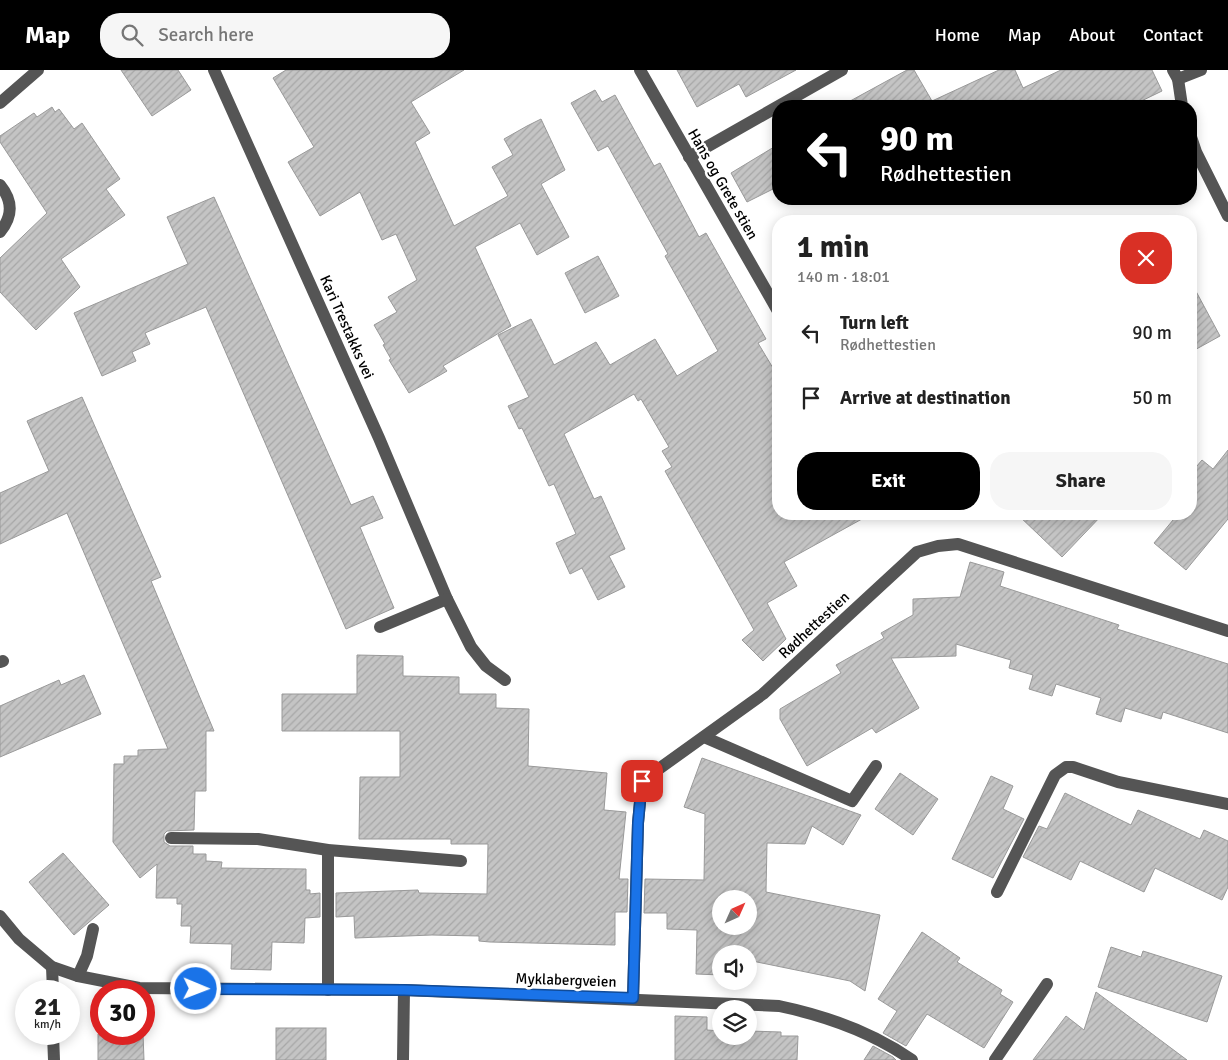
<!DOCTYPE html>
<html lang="en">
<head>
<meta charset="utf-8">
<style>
  :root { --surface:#fff; --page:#f6f6f6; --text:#222; --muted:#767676; --accent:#000 }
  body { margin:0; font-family:Signika,sans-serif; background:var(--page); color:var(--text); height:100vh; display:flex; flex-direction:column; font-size:19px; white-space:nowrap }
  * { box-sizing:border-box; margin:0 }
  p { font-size:16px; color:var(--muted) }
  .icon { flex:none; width:28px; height:28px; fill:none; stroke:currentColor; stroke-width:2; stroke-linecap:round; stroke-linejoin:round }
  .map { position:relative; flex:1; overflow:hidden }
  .side { position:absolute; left:772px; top:145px; width:425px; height:305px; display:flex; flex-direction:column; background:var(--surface); border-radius:20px; box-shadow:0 2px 12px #0003 }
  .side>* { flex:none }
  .hud { position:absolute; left:772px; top:30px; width:425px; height:105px; border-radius:20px; box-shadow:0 2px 12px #0003; background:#000; color:#fff; overflow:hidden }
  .needle { width:32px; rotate:45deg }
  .fabs { position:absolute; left:712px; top:820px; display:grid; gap:10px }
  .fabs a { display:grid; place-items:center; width:45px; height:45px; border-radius:50%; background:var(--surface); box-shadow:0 2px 12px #0003; font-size:25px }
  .speed { position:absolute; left:15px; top:910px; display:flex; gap:10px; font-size:25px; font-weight:700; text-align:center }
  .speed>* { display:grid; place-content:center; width:65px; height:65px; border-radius:50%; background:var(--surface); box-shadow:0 2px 12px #0003; line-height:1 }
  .speed small { font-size:12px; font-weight:400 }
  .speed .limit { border:8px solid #d22; background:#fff; color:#111 }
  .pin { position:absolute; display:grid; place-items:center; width:42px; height:42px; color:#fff; margin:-21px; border-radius:10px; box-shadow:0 2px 8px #0006 }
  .me { position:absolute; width:55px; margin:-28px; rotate:91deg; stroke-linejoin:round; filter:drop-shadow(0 0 4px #0008) }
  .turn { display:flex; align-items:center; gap:18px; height:105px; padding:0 25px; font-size:22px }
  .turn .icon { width:65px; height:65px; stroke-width:2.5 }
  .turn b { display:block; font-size:35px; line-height:42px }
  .round { display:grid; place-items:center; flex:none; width:52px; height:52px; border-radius:20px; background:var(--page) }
  .overview { display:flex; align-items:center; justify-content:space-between; height:85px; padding:0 25px }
  h1 { font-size:30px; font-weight:700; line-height:38px }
  .cta { display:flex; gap:10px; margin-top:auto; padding:10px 25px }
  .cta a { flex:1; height:58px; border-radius:20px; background:var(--accent); color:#fff; font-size:20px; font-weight:700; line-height:58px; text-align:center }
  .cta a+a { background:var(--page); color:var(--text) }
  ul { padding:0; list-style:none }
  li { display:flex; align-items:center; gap:15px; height:65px; padding:0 25px }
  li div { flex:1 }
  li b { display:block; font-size:19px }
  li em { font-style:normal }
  header { display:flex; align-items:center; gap:30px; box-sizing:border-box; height:70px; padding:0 25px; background:var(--accent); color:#fff }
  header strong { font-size:24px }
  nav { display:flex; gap:28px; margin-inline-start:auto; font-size:18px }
  .search { width:350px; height:45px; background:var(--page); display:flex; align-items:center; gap:12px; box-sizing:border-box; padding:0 18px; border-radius:20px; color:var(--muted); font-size:19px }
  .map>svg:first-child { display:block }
  .building { fill:url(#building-hatch); stroke:#999; fill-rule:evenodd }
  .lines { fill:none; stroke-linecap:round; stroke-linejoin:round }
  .minor { stroke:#555; stroke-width:12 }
  .route-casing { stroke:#114b97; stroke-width:12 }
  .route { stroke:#1a73e8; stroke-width:9 }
  .labels { text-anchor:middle; stroke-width:5; stroke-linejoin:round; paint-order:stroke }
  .street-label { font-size:15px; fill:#000; stroke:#fff }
</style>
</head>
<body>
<header>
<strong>Map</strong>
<div class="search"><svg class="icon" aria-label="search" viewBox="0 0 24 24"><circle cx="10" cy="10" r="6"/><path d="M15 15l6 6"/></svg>Search here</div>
<nav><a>Home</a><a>Map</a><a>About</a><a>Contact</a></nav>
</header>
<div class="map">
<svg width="1228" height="990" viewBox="0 0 1228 990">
  <defs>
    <pattern id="building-hatch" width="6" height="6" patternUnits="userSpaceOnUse" patternTransform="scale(1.25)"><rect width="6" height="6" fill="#c4c4c4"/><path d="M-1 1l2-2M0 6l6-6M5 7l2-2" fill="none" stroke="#a7a7a7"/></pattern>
  </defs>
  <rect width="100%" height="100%" fill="#fff"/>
  <g class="building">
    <path d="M121,0H178L191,20L152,46Z"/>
    <path d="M286,0H464L411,32L430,63L415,72L454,156L508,126L492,97L513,85L504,69L527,56L541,49L565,100L541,114L569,167L537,185L520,153L475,177L511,256L443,296L447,301L409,323L389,290L391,289L383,275L385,274L374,255L397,242L388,227L417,210L396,164L382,170L360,122L320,146L288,92L314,77L273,8Z"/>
    <path d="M677,0H796L746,27L739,14L697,37Z"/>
    <path d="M907,0H914L932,31L999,0H1015L1023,18L1061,0H1152L1162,21L1131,36H841Z"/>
    <path d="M595,20L602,32L615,25L654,96L660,93L699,167L706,163L766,269L758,273L779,308V444H871L784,492L797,516L767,533L786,569L763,591L742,570L754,560L665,401L672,397L662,381L669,377L641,329L638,331L634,324L564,364L594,429L601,426L625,479L609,486L625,517L598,530L582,498L570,504L556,473L576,464L554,414L549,416L522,358L519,359L508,336L529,327L498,265L531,249L554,295L596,272L610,295L655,269L677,306L718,281L665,186L668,184L608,76L598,81L571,33Z"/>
    <path d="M52,37L55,42L59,39L74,59L82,53L120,109L106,119L125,145L61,189L80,217L36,260L0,222V188L47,143L0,72V66L34,43L37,47Z"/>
    <path d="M779,74V116L747,132L731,103Z"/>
    <path d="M214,127L351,435L373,426L383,448L360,457L394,538L346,559L206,237L145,263L150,274L132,282L136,291L102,306L74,243L188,194L167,147Z"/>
    <path d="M598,186L619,226L585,243L565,203Z"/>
    <path d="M1191,212L1220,266L1191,282Z"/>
    <path d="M82,327L161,507L151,511L214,661H206V721H195L194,760L167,761L164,764V772L170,776H193V784H206V791L222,792L221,798L306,799V820H310V824L320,823V847L305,848L304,873L272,872L271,900L231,899L232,874L190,873L191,856H181L182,834H177V828H156L157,794L140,808L113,772L114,694H124V686H138V680L168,679L67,443L0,474V423L49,401L27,351Z"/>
    <path d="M1228,380V449L1186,500L1154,473L1178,444H1191V403L1202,390L1213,399Z"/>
    <path d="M1017,444H1103L1062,487Z"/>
    <path d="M970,492L1004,502L1000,516L1119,555L1117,559L1228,594V663L1163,642L1161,649L1125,638L1121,652L1096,644L1101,628L1056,614L1052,626L1029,619L1033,605L1009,598L1011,590L956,574V586L891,588L919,638L876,663L872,658L807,696L780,649V639L841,603L836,595L884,568L881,563L913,545V529L960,527Z"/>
    <path d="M357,585L403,586V606L459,607V624H496V638L529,639L528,696L607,703L604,740L626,742L619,809H628L627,842H615V875L490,872L479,871V866L432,865L355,868L354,846L336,847V823L418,820L419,823L487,824L488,774H451V769H359L360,707H400V661H282V624H357Z"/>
    <path d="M84,605L101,644L0,687V636L59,610L61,615Z"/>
    <path d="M702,688L861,745L843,775L812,756L805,774L767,773L766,822L880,845L865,921L850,911L752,891V906H749V884H721V905L696,904L697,860L667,859V843H644L645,809L704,810L705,744L684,737ZM721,829H749V856H721Z"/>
    <path d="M900,703L938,729L913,765L875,739Z"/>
    <path d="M991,706L1013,716L1003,739L1024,749L993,808L952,789Z"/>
    <path d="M1065,723L1131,755L1138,740L1200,769L1204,760L1228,771V817L1222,830L1155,798L1144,822L1080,791L1071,810L1023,787L1039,756L1047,759Z"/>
    <path d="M63,783L109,835L74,865L29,812Z"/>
    <path d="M922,862L960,888L957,892L1002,920L1000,924L1013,932L984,978L927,944L906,976L883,963L897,941L878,929Z"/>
    <path d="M1111,877L1141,887L1143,881L1222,906L1207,952L1098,917Z"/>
    <path d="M1096,922L1187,990H1033L1066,946L1084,960Z"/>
    <path d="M675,946L707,947V960L721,961V966H749V961L781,962V966H798L797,990H675Z"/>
    <rect x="276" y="958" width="50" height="32"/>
    <path d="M98,964H143L144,990H98Z"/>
    <path d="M873,976L893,987L896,990H864Z"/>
  </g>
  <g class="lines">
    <g class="minor">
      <path d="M214,0L379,368L447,529L471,577L486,596L505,610"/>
      <path d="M640,0L779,243"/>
      <path d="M1173,0L1178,9L1182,36"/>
      <path d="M1178,9L1201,0"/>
      <path d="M0,33L38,0"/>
      <path d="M1191,67L1196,82L1228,146"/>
      <path d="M689,87L842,0"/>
      <path d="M0,115C13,131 13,146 0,162"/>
      <path d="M380,557L447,529"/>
      <path d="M0,592L3,591"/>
      <path d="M704,667L852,731L876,696"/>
      <path d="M171,768L258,769L328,780L461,791"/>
      <path d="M997,822L1055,705L1066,697H1073L1118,712L1228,734"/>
      <path d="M0,846L19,869L52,897L78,906L139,918L404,920L779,936C827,946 872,962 912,990"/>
      <path d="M52,897L53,921"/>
      <path d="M78,906L87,886L93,859"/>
      <path d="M328,920V780"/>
      <path d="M633,929L638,753L642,711L763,624L917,482L938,476L958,474L1228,561"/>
      <path d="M53,964L54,990"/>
      <path d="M403,990L404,920"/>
      <path d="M995,990L1047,914"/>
    </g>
  </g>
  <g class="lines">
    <defs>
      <path id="route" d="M196,919L404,920L633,928L638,753L642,711"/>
    </defs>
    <use href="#route" class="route-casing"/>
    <use href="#route" class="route"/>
  </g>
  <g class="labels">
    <g class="street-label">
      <text transform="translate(723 114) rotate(60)" y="5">Hans og Grete stien</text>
      <text transform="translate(347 257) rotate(66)" y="5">Kari Trestakks vei</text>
      <text transform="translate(814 555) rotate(-43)" y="5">Rødhettestien</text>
      <text transform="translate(566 910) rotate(2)" y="5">Myklabergveien</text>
    </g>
  </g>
</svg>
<div class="fabs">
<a><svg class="needle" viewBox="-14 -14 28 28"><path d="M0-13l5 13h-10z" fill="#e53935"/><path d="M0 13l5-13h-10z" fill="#767676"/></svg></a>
<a><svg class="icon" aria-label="sound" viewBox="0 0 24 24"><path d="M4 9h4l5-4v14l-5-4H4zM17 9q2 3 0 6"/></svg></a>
<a><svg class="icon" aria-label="layers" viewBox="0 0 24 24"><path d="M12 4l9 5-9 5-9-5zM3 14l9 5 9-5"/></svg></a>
</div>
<div class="speed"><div>21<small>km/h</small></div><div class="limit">30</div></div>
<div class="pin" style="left:642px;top:711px;background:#d93025"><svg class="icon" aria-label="arrive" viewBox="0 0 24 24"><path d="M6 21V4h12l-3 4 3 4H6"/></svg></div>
<svg class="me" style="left:196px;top:919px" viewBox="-20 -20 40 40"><circle r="17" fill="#1a73e8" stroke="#fff" stroke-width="3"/><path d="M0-11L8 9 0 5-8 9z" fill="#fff"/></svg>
<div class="hud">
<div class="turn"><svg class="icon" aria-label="left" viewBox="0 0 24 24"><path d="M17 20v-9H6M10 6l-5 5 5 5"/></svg><div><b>90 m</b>Rødhettestien</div></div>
</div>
<section class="side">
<div class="overview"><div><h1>1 min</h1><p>140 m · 18:01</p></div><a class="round" style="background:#d93025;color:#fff"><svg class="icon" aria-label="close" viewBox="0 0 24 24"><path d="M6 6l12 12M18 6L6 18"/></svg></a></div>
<ul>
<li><svg class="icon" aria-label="left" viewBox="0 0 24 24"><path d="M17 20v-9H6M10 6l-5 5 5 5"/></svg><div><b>Turn left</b><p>Rødhettestien</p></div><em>90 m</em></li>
<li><svg class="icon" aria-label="arrive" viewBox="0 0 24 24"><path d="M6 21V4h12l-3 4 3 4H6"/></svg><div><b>Arrive at destination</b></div><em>50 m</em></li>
</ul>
<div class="cta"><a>Exit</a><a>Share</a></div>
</section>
</div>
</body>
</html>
